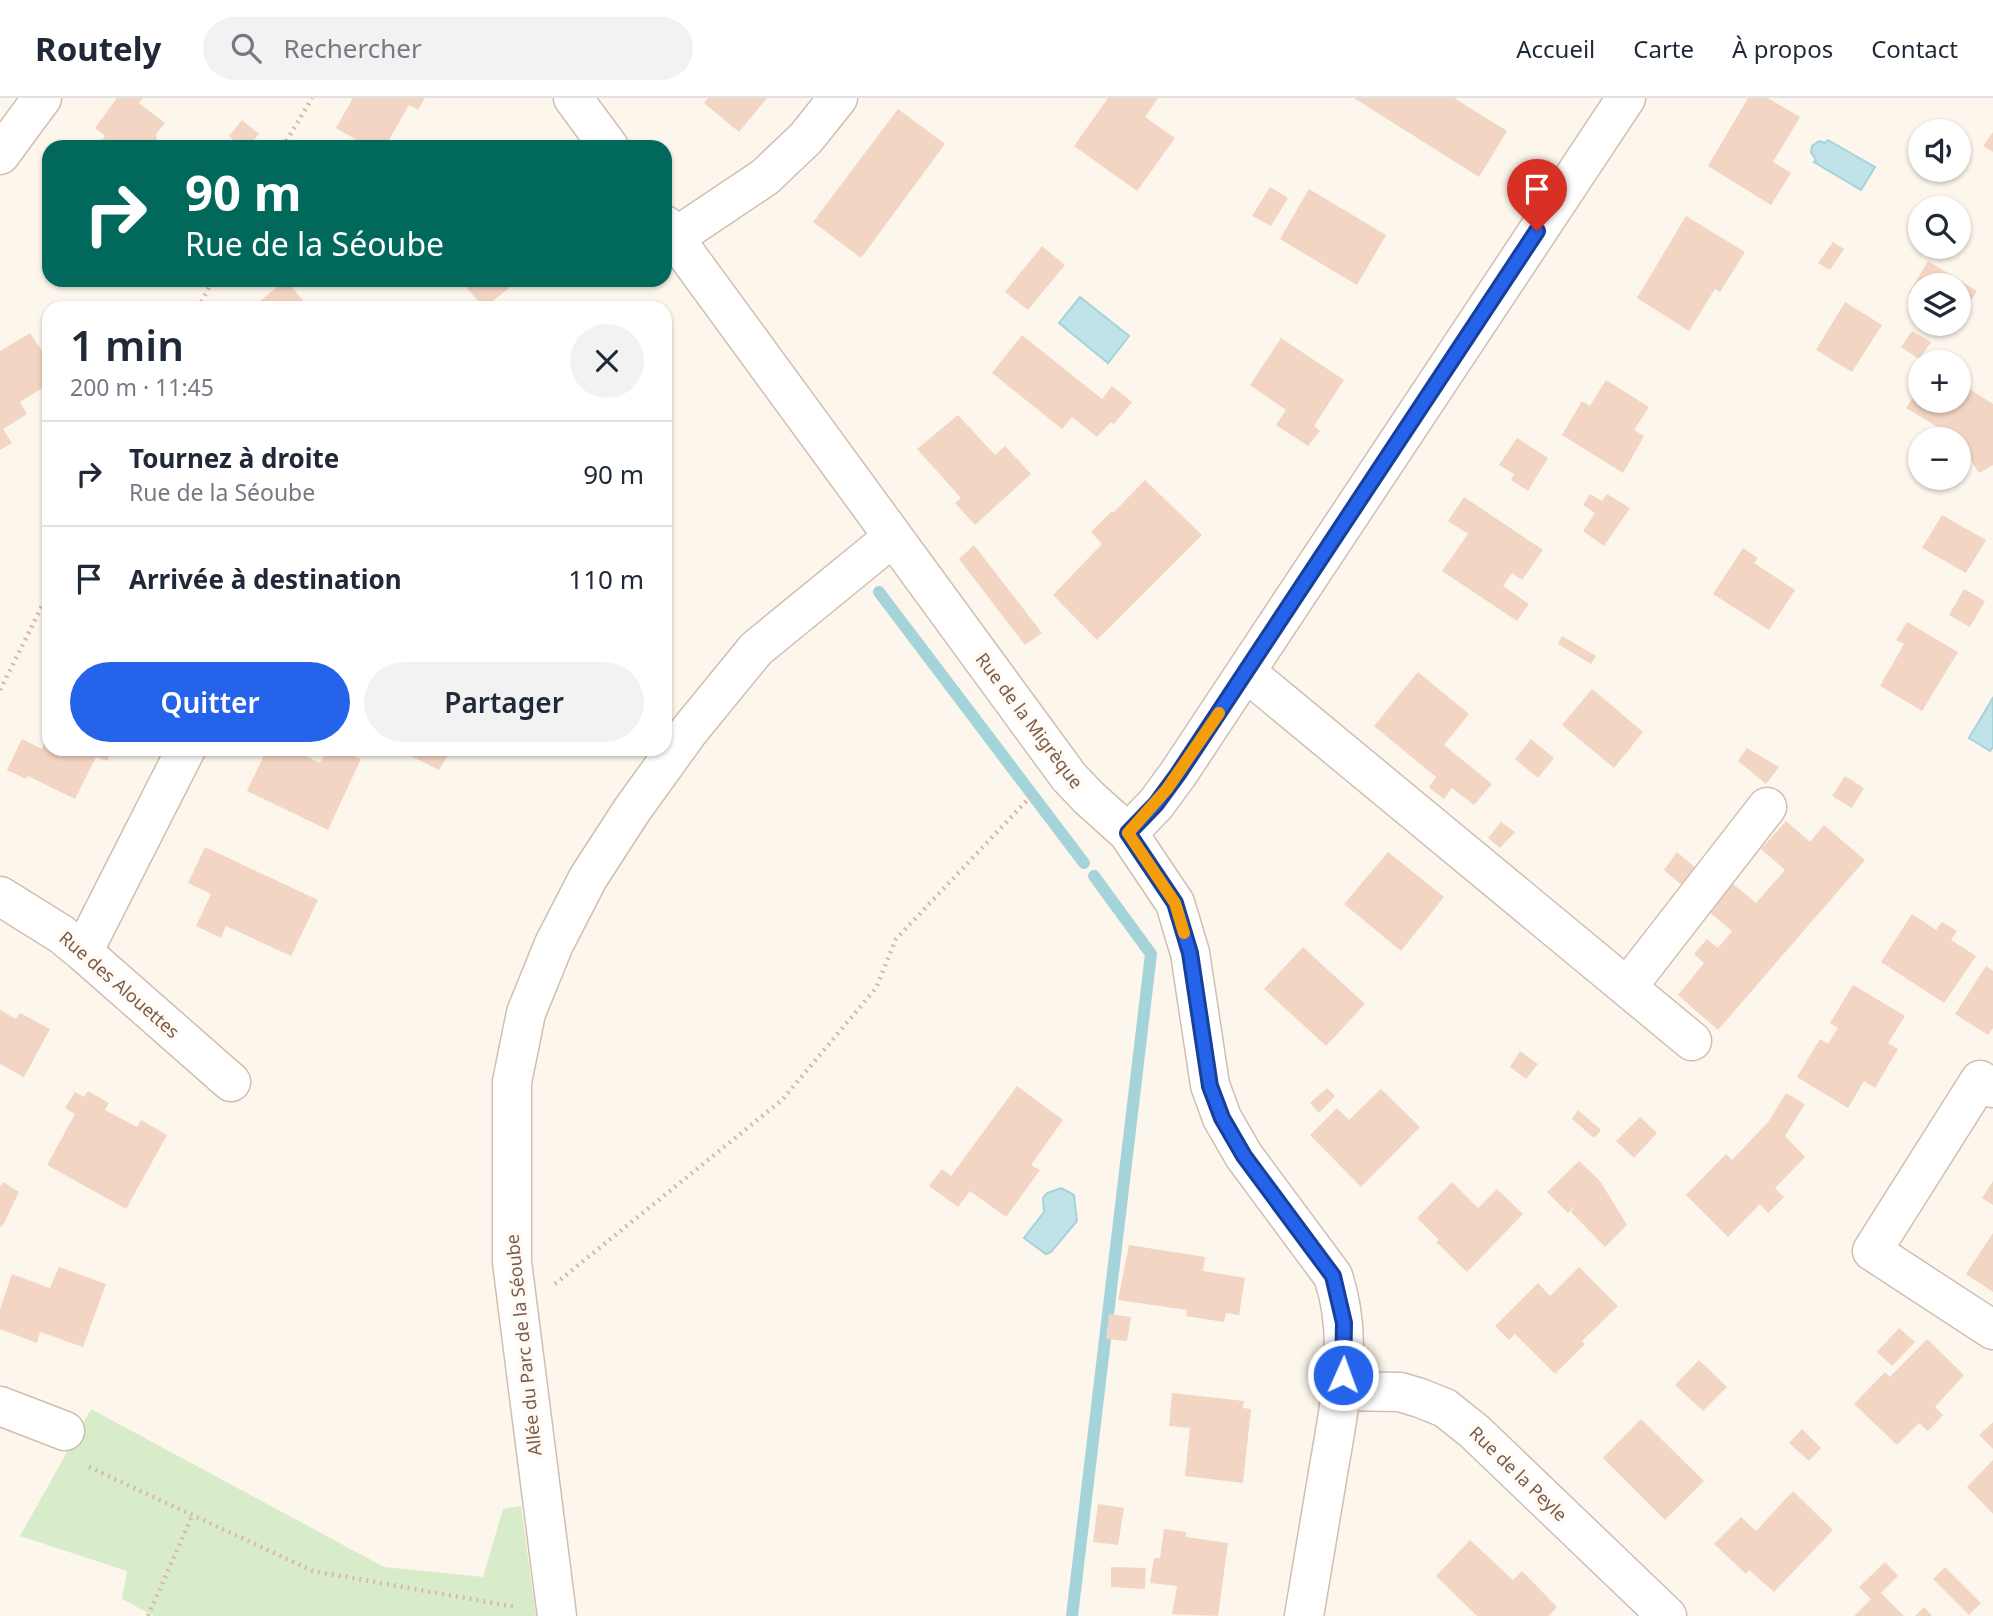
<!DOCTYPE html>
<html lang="fr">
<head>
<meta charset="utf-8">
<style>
  :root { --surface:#fff; --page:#f2f2f3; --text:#1f2937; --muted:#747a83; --line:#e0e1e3; --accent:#2563eb }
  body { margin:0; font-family:"Noto Sans",sans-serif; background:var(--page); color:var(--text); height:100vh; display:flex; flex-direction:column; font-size:26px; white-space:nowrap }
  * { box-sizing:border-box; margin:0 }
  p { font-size:23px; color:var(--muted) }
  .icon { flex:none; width:38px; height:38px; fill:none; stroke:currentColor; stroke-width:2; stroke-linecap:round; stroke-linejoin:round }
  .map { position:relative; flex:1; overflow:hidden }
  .details { position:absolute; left:42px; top:203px; width:630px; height:455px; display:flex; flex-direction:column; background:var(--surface); border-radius:21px; box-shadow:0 2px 5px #0004 }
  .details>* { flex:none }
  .banner { position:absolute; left:42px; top:42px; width:630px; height:147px; border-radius:21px; box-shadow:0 2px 5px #0004; background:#00695c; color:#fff; overflow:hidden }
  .buttons { position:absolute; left:1908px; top:21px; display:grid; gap:14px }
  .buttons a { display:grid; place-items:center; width:63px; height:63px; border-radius:50%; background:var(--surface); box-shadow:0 2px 5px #0004; font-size:35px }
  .pin { position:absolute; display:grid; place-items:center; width:60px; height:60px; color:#fff; margin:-72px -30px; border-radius:50% 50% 50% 0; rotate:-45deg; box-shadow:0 0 7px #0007 }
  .pin .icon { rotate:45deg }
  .me { position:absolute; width:77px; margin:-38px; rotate:2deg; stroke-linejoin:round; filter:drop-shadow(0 0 5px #0008) }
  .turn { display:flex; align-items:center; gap:24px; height:147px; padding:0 28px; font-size:32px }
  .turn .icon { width:91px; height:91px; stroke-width:2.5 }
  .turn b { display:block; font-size:49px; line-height:60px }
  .round { display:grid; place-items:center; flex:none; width:74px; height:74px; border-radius:37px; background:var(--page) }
  .overview { display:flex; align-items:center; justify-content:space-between; height:119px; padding:0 28px }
  h1 { font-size:42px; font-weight:600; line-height:52px }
  .cta { display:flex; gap:14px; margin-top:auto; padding:14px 28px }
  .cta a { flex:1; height:80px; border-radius:42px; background:var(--accent); color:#fff; font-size:28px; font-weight:600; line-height:80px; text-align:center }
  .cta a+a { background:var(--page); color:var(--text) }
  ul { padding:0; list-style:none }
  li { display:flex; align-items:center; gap:21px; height:105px; padding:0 28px; border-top:2px solid var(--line) }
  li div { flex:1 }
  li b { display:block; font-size:26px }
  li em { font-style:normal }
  header { display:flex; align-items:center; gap:42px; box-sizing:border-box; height:98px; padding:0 35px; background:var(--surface); border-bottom:2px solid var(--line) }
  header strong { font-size:33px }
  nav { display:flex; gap:38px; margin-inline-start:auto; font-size:24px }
  .search { width:490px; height:63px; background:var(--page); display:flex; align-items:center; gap:18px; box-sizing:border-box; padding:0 24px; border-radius:38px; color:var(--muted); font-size:26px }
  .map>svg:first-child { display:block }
  .green { fill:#d8ecc9 }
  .water { fill:#bfe3e8; stroke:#a5d3da; stroke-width:2 }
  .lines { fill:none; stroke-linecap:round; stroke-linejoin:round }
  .stream { stroke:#a5d3da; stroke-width:12 }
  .building { fill:#f3d5c3 }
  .minor-casing { stroke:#d1beb0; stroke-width:41 }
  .path { stroke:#d9b8a5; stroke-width:4.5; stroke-dasharray:2 5; stroke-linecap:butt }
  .minor { stroke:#fff; stroke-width:38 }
  .route-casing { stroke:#184099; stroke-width:18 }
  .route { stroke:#2563eb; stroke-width:12 }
  .slow { stroke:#f59e0b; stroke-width:12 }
  .labels { text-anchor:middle; stroke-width:7; stroke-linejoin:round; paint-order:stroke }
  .street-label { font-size:18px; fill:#7a5c4d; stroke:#fffaf3 }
</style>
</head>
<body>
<header>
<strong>Routely</strong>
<div class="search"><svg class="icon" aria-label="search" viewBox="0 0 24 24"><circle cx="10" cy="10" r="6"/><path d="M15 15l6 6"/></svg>Rechercher</div>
<nav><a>Accueil</a><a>Carte</a><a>À propos</a><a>Contact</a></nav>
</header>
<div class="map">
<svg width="1993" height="1518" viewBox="0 0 1993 1518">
  <rect width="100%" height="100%" fill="#fdf6ec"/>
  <path class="green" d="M91,1311L384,1469L483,1479L503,1411L521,1408L536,1518H154L122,1501L127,1473L20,1438Z"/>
  <g class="water">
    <path d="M1828,42L1875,69L1861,92L1814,64L1816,62L1811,54L1812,48L1819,43L1825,45Z"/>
    <path d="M1080,199L1129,238L1108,265L1059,225Z"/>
    <path d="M1993,600V649L1990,653L1969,640Z"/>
    <path d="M1061,1090L1074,1097L1077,1123L1051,1154L1046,1156L1024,1140L1044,1114L1043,1100L1047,1095Z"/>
  </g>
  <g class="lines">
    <g class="stream">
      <path d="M879,494L1084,765"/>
      <path d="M1072,1518L1151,856L1094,778"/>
    </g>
  </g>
  <g class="building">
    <path d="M117,0H143L139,5L165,25L156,36L157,42L151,49H97L105,38L95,30Z"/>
    <path d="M353,0H425L418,12L409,7L385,49H369L336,30Z"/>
    <path d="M708,0H767L739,34L704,5Z"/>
    <path d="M1108,0H1158L1145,19L1175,40L1137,93L1074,48Z"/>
    <path d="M1354,0H1454L1507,33L1479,79Z"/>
    <path d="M1748,0H1768L1800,19L1773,64L1791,75L1771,107L1708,68Z"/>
    <path d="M898,11L945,46L861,160L813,124Z"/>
    <path d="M242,22L259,36L248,49H242L229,38Z"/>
    <path d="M1993,34V54L1983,48Z"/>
    <path d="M1270,89L1288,100L1271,128L1252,118Z"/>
    <path d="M1309,91L1386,137L1357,187L1280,141Z"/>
    <path d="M1686,118L1745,154L1720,194L1715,191L1689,233L1637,200Z"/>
    <path d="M1833,144L1844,151L1830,172L1818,165Z"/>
    <path d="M1042,148L1065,167L1028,212L1005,194Z"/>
    <path d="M1928,163L1977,193L1958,223V187H1920V202L1909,195Z"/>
    <path d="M286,182L309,210H251Z"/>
    <path d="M460,182H519L484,210Z"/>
    <path d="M1845,204L1882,227L1852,274L1816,252Z"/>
    <path d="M1912,233L1931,244L1919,261L1901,249Z"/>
    <path d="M30,235L49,263V286L20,304L27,316L3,331L12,345L0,352V253Z"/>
    <path d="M1022,237L1102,301L1112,288L1132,304L1114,326L1111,324L1097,339L1072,319L1062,331L992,275Z"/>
    <path d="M1281,240L1344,282L1314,328L1320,333L1308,348L1276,327L1286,312L1250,287Z"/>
    <path d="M1606,282L1649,309L1634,332L1644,338L1623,375L1562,337L1582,303L1590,308Z"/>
    <path d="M1958,284L1993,306V367L1979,375L1958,341L1906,310L1920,289V303H1958Z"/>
    <path d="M958,317L995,357L1005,348L1031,376L975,427L955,405L961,400L917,351Z"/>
    <path d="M1517,340L1548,360L1528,393L1511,382L1514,376L1499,367Z"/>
    <path d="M1145,382L1202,437L1097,542L1053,497L1102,446L1091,434L1112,413L1113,415Z"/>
    <path d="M1590,396L1602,403L1607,396L1630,410L1604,448L1583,433L1595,415L1583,407Z"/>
    <path d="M1464,399L1543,452L1522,482L1512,475L1503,488L1529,506L1517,523L1442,473L1468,436L1448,423Z"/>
    <path d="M1942,417L1986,442L1966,475L1922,450Z"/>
    <path d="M974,447L1042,535L1025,547L959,461Z"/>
    <path d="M1743,450L1758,460L1754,465L1795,492L1769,532L1713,496Z"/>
    <path d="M1964,491L1985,503L1970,529L1949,517Z"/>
    <path d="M49,519V539L41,535Z"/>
    <path d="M1907,524L1958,554L1922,613L1880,588L1904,546L1896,542Z"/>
    <path d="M1562,538L1596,558L1591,566L1558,546Z"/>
    <path d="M1418,574L1469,616L1444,647L1492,686L1474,707L1452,690L1444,701L1432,692L1429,689L1436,679L1374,628Z"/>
    <path d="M1592,591L1643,634L1614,670L1562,627Z"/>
    <path d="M49,636V651H113L107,663L96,659L75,701L28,678L26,681L7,672L22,641L42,651Z"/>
    <path d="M1531,641L1554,660L1538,680L1515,661Z"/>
    <path d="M1747,650L1779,669L1766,686L1738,663Z"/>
    <path d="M267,651H292L320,665L328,651H340L361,661L328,732L247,693Z"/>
    <path d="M397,651H445L450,654L439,672Z"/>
    <path d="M1845,678L1864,690L1852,710L1832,698Z"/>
    <path d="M1786,723L1810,744L1824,727L1865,762L1718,932L1678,897L1704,865L1694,856L1707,841L1718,850L1732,833L1708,813L1732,785L1756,805L1785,772L1761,751Z"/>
    <path d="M1501,724L1515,734L1500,750L1488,740Z"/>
    <path d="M205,749L318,802L291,858L226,828L221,840L196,828L211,796L188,785Z"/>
    <path d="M1388,754L1444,799L1401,853L1344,806Z"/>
    <path d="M1677,754L1697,771L1684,789L1664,772Z"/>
    <path d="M1912,816L1936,832L1942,824L1957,833L1951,842L1976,858L1944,905L1881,864Z"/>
    <path d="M1303,849L1365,906L1326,948L1264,891Z"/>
    <path d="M1986,868L1993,873V930L1988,937L1955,916Z"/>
    <path d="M1853,887L1905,918L1888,945L1898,951L1875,990L1864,983L1848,1010L1797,979L1820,941L1828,946L1838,930L1830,925Z"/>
    <path d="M0,912L16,921L20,915L50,931L24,979L0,966Z"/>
    <path d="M1520,953L1538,966L1526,981L1510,969Z"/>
    <path d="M1017,988L1063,1022L1031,1067L1040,1072L1006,1119L970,1093L958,1109L929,1088L942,1071L951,1078Z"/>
    <path d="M1327,990L1335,998L1319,1015L1310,1005Z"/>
    <path d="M1381,991L1420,1029L1361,1089L1310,1037L1337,1010L1349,1022Z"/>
    <path d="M88,993L109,1005L105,1012L137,1029L141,1022L167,1037L126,1111L47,1067L75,1016L65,1010L75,994L84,999Z"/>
    <path d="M1786,995L1805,1006L1785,1038L1805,1059L1775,1090L1784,1099L1768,1115L1760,1106L1728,1139L1686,1097L1726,1056L1732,1062L1769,1023Z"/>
    <path d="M1578,1012L1601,1032L1594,1040L1572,1021Z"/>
    <path d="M1640,1019L1657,1035L1634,1060L1616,1043Z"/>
    <path d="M1579,1063L1600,1083L1627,1127L1605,1149L1571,1114L1576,1107L1568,1115L1547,1094Z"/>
    <path d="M1993,1083V1107L1982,1100Z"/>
    <path d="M3,1084L19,1094L2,1129L0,1128V1089Z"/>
    <path d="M1452,1084L1478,1110L1497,1091L1523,1116L1467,1174L1436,1144L1439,1142L1417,1120Z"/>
    <path d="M1993,1135V1194L1966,1176Z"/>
    <path d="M1129,1147L1205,1159L1203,1173L1245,1180L1239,1217L1226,1215L1224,1224L1186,1218L1187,1212L1118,1202Z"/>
    <path d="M59,1169L106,1186L83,1249L40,1234L37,1245L0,1231V1211L12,1176L50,1190Z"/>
    <path d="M1579,1169L1618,1208L1582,1243L1585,1246L1555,1276L1515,1236L1509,1242L1495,1228L1538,1185L1550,1198Z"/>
    <path d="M1109,1216L1131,1219L1127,1243L1106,1241Z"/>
    <path d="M1899,1230L1915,1244L1892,1268L1877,1254Z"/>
    <path d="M1927,1241L1964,1277L1935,1309L1943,1317L1928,1333L1919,1325L1897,1347L1854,1306L1885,1274L1890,1279Z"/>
    <path d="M1699,1262L1727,1289L1703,1313L1675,1287Z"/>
    <path d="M1172,1295L1244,1303L1243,1310L1251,1311L1243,1385L1185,1378L1190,1330L1169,1328Z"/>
    <path d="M1641,1321L1704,1383L1665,1422L1603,1360Z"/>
    <path d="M1993,1324V1351L1979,1337Z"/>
    <path d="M1802,1331L1821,1350L1809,1363L1789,1345Z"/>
    <path d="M1993,1362V1416L1967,1389Z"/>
    <path d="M1793,1393L1833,1432L1774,1494L1749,1472L1746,1476L1714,1446L1741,1419L1756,1433Z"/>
    <path d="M1098,1406L1124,1410L1118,1447L1093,1444Z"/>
    <path d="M1164,1431L1186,1434V1439L1228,1445L1218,1518L1172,1516L1177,1488L1150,1485L1154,1460H1160Z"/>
    <path d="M1470,1442L1513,1482L1522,1473L1557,1509L1549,1518H1477L1436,1478Z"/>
    <path d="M1885,1464L1898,1478L1881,1495L1904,1518H1854L1871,1501L1859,1489Z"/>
    <path d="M1111,1469L1146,1470L1145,1491L1111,1489Z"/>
    <path d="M1945,1469L1981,1505L1969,1517L1933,1481Z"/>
    <path d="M1924,1509L1932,1518H1915Z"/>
  </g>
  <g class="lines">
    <defs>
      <g id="minor">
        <path d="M573,0L609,49"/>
        <path d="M0,57L42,0"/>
        <path d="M665,127L1069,679L1088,699L1128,735L1175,805L1190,855L1210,987L1222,1020L1244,1058L1333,1178C1355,1243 1339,1309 1328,1375C1320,1422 1312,1470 1304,1518"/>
        <path d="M674,140L765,79L806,40L838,0"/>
        <path d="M1246,574L1692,943"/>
        <path d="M1128,735L1156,706L1178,676L1626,0"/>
        <path d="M0,798L61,836L83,854L231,984"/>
        <path d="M83,854L186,651"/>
        <path d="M1628,888L1767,709"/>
        <path d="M1993,990L1980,982L1872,1153L1993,1232"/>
        <path d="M1342,1293L1400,1294L1420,1300L1445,1310L1475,1334L1667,1518"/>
        <path d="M0,1308L65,1333"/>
        <path d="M557,1518L512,1164V984L526,915L554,846L588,780L632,712L689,633L756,551L893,439"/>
      </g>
    </defs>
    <use href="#minor" class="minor-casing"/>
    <g class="path">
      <path d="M283,49L312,0"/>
      <path d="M198,210L213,182"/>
      <path d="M0,592L49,494"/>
      <path d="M555,1186L782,1002L876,890L896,841L1033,696"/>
      <path d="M89,1369L313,1473L516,1509"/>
      <path d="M148,1518L192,1418"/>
    </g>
    <use href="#minor" class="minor"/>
  </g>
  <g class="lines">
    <defs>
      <path id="route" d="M1343,1277L1344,1225L1333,1178L1244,1058L1222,1020L1210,988L1190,855L1175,805L1128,735L1156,706L1178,676L1537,133"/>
    </defs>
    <use href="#route" class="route-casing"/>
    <use href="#route" class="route"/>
    <path class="slow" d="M1184,835L1175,805L1128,735L1167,691L1219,615"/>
  </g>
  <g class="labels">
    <g class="street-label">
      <text transform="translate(1029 623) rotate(53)" y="6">Rue de la Migrèque</text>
      <text transform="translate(119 887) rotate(41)" y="6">Rue des Alouettes</text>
      <text transform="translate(524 1247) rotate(-96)" y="6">Allée du Parc de la Séoube</text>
      <text transform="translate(1518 1376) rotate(44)" y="6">Rue de la Peyle</text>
    </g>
  </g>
</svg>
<div class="buttons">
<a><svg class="icon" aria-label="sound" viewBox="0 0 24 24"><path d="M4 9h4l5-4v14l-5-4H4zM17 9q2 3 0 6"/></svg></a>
<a><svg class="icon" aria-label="search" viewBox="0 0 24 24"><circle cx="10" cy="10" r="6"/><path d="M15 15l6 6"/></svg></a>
<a><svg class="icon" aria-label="layers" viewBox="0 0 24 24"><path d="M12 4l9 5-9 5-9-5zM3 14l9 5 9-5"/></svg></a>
<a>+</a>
<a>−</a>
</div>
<div class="pin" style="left:1537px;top:133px;background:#d93025"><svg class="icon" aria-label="arrive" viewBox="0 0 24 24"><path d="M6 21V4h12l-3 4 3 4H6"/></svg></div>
<svg class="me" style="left:1343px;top:1277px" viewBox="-20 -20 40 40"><circle r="17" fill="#2563eb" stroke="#fff" stroke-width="3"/><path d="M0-11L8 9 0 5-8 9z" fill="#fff"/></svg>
<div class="banner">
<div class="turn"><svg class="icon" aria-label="right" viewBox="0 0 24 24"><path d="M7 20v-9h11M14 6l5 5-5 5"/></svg><div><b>90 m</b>Rue de la Séoube</div></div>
</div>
<section class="details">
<div class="overview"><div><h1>1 min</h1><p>200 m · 11:45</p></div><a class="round"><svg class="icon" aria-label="close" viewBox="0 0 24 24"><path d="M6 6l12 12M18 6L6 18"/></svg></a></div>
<ul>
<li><svg class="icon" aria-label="right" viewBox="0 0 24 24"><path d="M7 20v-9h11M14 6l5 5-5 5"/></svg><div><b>Tournez à droite</b><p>Rue de la Séoube</p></div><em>90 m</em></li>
<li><svg class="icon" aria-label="arrive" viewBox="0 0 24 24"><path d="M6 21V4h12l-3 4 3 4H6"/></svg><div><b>Arrivée à destination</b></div><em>110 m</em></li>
</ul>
<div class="cta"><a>Quitter</a><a>Partager</a></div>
</section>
</div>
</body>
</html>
